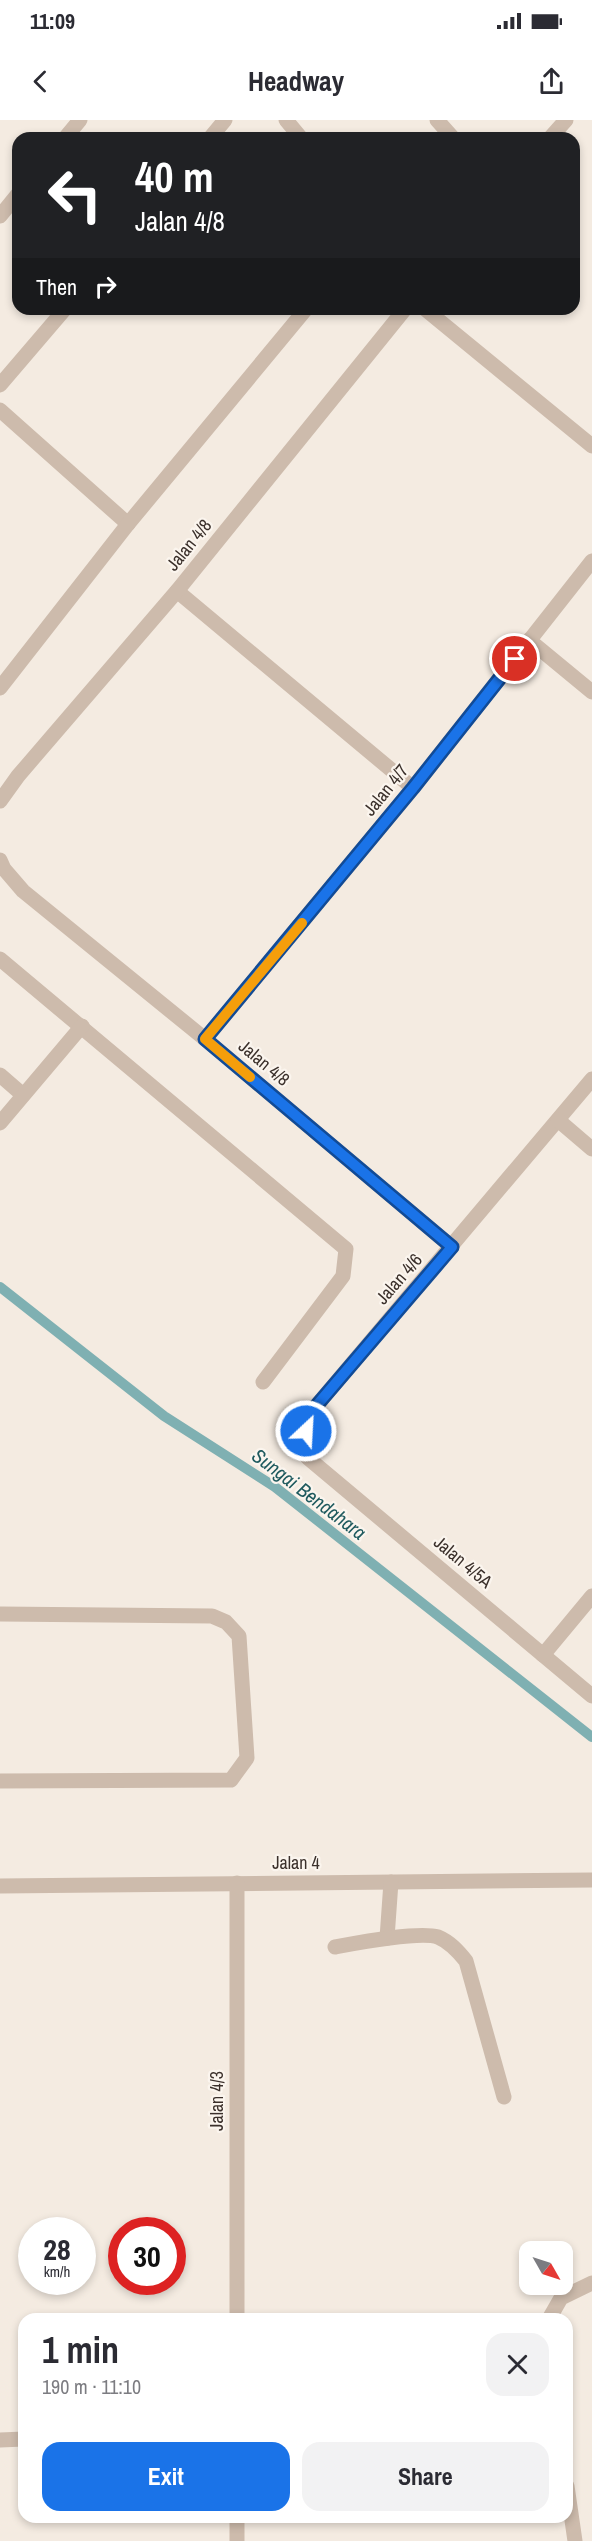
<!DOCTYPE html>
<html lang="en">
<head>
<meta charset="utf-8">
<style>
  :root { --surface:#fff; --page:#f2f2f3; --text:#2b2b33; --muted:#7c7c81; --accent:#1a73e8 }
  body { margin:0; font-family:"Archivo Narrow",sans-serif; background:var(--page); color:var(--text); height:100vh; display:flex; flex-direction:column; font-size:22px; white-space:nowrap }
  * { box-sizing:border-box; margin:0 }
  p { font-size:20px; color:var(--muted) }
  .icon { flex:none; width:33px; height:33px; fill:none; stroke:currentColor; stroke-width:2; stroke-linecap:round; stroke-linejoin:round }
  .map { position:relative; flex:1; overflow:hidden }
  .panel { position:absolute; left:18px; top:2193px; width:555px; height:210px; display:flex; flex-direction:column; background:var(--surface); border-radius:18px; box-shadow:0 3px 9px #0003 }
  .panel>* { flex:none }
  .top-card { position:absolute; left:12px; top:12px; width:568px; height:183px; border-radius:18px; box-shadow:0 3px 9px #0003; background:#202124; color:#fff; overflow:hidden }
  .needle { width:39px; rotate:129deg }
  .buttons { position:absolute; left:519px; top:2121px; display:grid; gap:12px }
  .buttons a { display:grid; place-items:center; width:54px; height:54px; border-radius:12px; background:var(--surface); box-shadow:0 3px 9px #0003; font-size:30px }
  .speed { position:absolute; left:18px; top:2097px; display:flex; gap:12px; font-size:30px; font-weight:700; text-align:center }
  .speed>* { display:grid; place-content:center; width:78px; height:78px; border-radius:50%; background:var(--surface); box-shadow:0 3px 9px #0003; line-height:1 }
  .speed small { font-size:15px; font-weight:400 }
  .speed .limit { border:9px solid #d22; background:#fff; color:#111 }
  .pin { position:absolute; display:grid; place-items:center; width:51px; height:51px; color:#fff; margin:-26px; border:3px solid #fff; border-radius:50%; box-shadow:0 2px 6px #0007 }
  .me { position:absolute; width:66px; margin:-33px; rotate:25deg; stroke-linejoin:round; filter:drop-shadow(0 0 4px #0008) }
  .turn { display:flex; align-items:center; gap:21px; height:126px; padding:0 24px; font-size:27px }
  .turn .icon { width:78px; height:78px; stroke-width:2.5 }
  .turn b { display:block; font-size:42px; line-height:51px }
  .then { display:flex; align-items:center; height:57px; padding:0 24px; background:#0003; gap:12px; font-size:22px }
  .round { display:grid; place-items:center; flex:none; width:63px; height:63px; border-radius:18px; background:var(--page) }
  .summary { display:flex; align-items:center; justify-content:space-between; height:102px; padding:0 24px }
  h1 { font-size:36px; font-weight:700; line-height:45px }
  .button { display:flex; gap:12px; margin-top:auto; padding:12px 24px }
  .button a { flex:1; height:69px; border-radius:18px; background:var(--accent); color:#fff; font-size:24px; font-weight:700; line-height:69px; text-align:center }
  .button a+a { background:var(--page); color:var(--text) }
  .status { display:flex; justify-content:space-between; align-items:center; height:42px; padding:0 30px; background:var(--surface); direction:ltr }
  .status svg { height:16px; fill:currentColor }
  header { display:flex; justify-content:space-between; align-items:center; height:78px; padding:0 24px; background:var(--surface); font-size:27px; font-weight:700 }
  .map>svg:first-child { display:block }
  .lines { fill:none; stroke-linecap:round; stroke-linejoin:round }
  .stream { stroke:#7fb0b2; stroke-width:10 }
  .minor { stroke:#cdbbac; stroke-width:15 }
  .route-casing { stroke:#114b97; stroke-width:15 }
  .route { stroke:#1a73e8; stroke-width:10 }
  .slow { stroke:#f59e0b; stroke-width:10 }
  .labels { text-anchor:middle; stroke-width:4.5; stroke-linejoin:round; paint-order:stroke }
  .street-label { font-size:18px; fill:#3b302b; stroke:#fbf5ee }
  .water-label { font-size:20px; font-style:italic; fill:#1f5a5e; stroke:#fbf5ee }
</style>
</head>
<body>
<div class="status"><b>11:09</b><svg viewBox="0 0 49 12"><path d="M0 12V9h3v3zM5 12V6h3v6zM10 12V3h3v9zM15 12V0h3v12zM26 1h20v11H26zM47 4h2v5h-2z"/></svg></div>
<header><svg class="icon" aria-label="back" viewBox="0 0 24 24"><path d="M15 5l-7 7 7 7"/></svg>Headway<svg class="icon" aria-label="share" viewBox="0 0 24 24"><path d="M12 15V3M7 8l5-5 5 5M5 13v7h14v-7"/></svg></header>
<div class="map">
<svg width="592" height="2421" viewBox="0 0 592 2421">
  <rect width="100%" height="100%" fill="#f4ebe1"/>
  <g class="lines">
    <path class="stream" d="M0,1167L164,1296L275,1367L592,1617"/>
    <g class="minor">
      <path d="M286,0L301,18"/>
      <path d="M437,0L453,18"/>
      <path d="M65,18L80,0"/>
      <path d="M210,18L225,0"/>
      <path d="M550,18L566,0"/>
      <path d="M0,96L18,74"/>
      <path d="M425,189L592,326"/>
      <path d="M0,265L65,189"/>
      <path d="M0,290L128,404"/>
      <path d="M177,471L413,668"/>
      <path d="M529,520L592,572"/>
      <path d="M0,568L128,404L306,189"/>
      <path d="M0,681L18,656L177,471L405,189"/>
      <path d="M0,740L4,749L23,771L205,919L452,1127"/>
      <path d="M0,839L346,1129L343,1156L263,1262"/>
      <path d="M205,919L413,668L592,441"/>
      <path d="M0,955L23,975"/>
      <path d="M592,959L317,1285C306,1303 305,1317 308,1338L592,1576"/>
      <path d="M558,1000L592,1029"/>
      <path d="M0,1003L82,906"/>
      <path d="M0,1494L212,1496L226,1502L239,1516L247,1638L231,1660L0,1661"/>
      <path d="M543,1535L592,1476"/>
      <path d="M0,1766L592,1760"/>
      <path d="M387,1818L391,1762"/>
      <path d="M335,1827C357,1823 419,1811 438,1817C450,1822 458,1831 466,1841L504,1977"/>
      <path d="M237,2199V1763"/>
      <path d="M549,2199L561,2178L592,2163"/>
      <path d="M0,2320L24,2319"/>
      <path d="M567,2366L575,2421"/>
      <path d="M237,2397V2421"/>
    </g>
  </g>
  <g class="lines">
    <defs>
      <path id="route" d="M306,1311L310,1297L317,1285L452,1127L205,919L413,668L515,539"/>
    </defs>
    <use href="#route" class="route-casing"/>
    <use href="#route" class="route"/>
    <path class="slow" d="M250,957L205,919L302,803"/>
  </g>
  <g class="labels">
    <g class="street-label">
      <text transform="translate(189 425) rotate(-51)" y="6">Jalan 4/8</text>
      <text transform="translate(386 670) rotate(-51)" y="6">Jalan 4/7</text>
      <text transform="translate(264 943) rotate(40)" y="6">Jalan 4/8</text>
      <text transform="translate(399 1159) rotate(-49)" y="6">Jalan 4/6</text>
      <text transform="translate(463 1442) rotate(40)" y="6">Jalan 4/5A</text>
      <text x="296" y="1749">Jalan 4</text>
      <text transform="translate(217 1981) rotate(-90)" y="6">Jalan 4/3</text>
    </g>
    <g class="water-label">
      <text transform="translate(309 1374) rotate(37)" y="7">Sungai Bendahara</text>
    </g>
  </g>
</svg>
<div class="buttons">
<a><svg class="needle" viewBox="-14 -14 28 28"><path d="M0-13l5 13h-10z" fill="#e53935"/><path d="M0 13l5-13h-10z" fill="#7c7c81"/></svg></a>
</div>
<div class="speed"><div>28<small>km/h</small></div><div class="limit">30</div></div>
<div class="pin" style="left:515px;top:539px;background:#d93025"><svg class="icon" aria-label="arrive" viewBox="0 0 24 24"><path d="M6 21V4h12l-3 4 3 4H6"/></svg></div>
<svg class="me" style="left:306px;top:1311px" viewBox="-20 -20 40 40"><circle r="17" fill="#1a73e8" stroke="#fff" stroke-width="3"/><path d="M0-11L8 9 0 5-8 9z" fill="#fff"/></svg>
<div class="top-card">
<div class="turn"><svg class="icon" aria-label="left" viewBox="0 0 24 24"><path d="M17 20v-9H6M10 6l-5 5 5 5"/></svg><div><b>40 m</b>Jalan 4/8</div></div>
<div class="then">Then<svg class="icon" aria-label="right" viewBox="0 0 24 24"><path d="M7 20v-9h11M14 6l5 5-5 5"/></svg></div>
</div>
<section class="panel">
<div class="summary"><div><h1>1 min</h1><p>190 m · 11:10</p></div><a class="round"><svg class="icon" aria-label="close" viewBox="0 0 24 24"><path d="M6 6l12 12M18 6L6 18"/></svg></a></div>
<div class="button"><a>Exit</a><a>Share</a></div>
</section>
</div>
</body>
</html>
